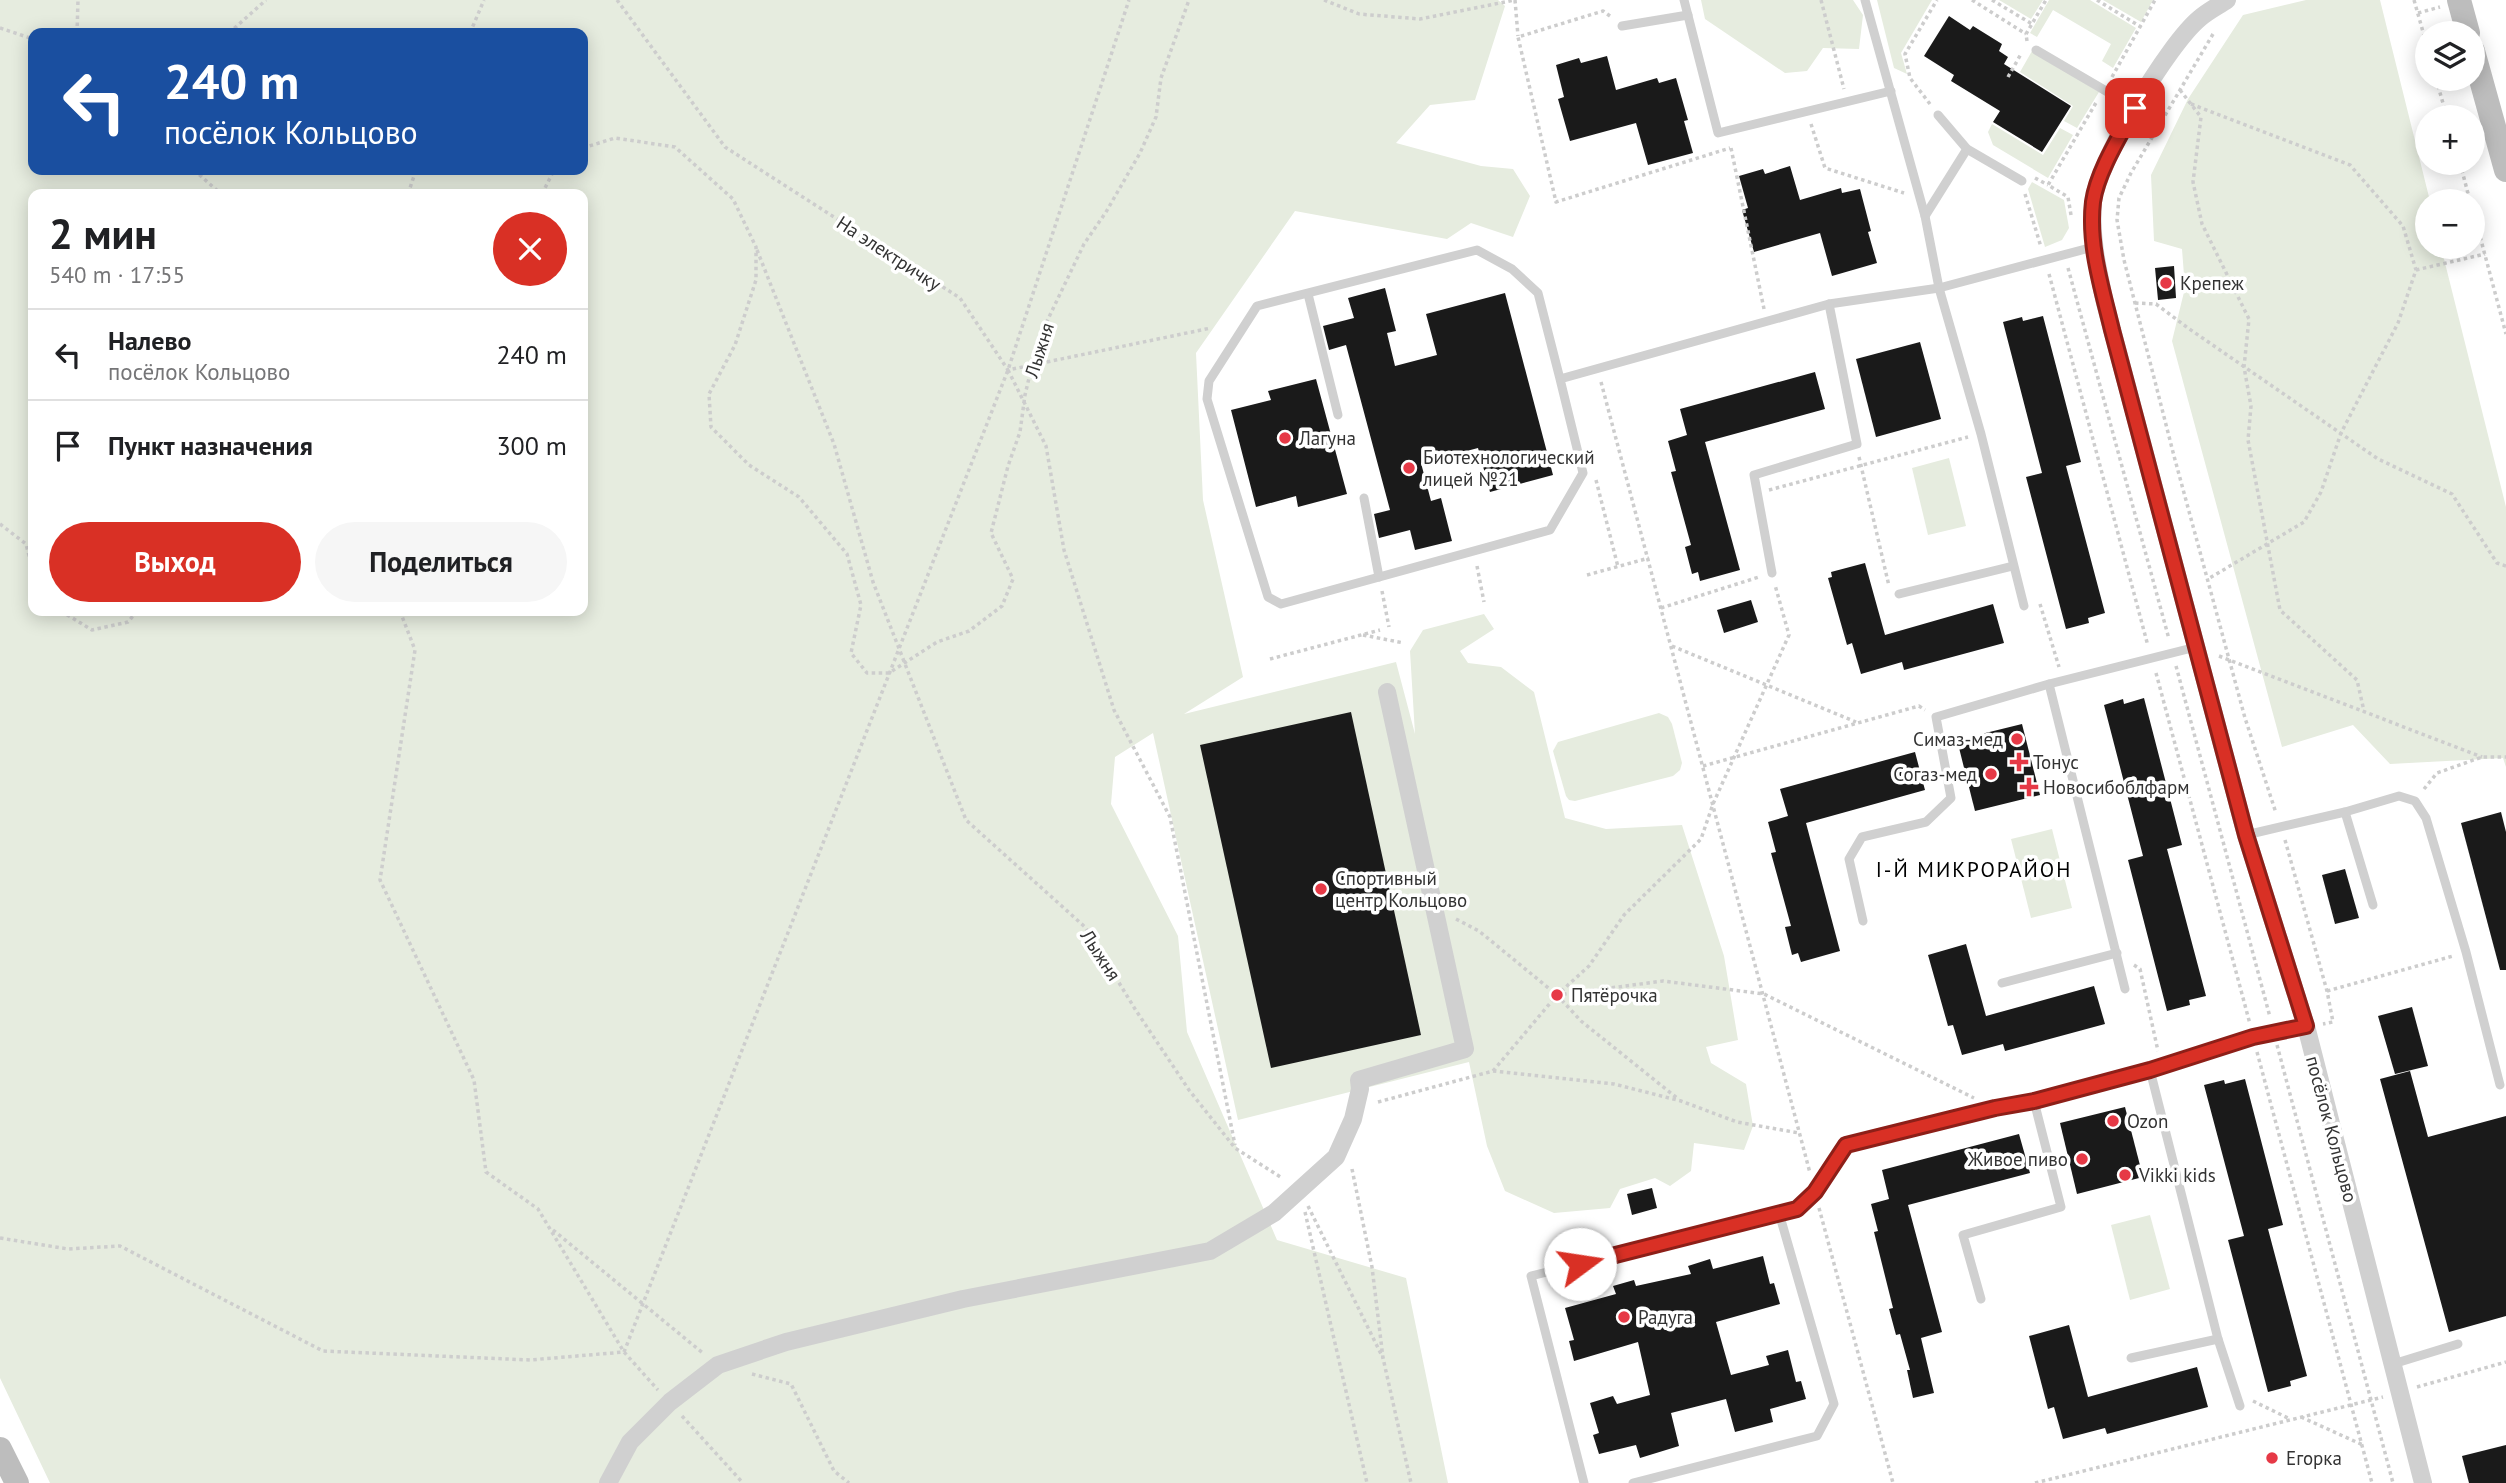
<!DOCTYPE html>
<html lang="ru">
<head>
<meta charset="utf-8">
<style>
  :root { --surface:#fff; --page:#f6f6f6; --text:#202124; --muted:#757577; --line:#e0e0e0; --accent:#d93025 }
  body { margin:0; font-family:"PT Sans",sans-serif; background:var(--page); color:var(--text); height:100vh; display:flex; flex-direction:column; font-size:26px; white-space:nowrap }
  * { box-sizing:border-box; margin:0 }
  p { font-size:23px; color:var(--muted) }
  .icon { flex:none; width:38px; height:38px; fill:none; stroke:currentColor; stroke-width:2; stroke-linecap:round; stroke-linejoin:round }
  .map { position:relative; flex:1; overflow:hidden }
  .drawer { position:absolute; left:28px; top:189px; width:560px; height:427px; display:flex; flex-direction:column; background:var(--surface); border-radius:14px; box-shadow:0 4px 18px #0003 }
  .drawer>* { flex:none }
  .banner { position:absolute; left:28px; top:28px; width:560px; height:147px; border-radius:14px; box-shadow:0 4px 18px #0003; background:#1a4fa0; color:#fff; overflow:hidden }
  .fabs { position:absolute; left:2415px; top:21px; display:grid; gap:14px }
  .fabs a { display:grid; place-items:center; width:70px; height:70px; border-radius:50%; background:var(--surface); box-shadow:0 4px 18px #0003; font-size:35px }
  .pin { position:absolute; display:grid; place-items:center; width:60px; height:60px; color:#fff; margin:-30px; border-radius:14px; box-shadow:0 4px 10px #0006 }
  .me { position:absolute; width:77px; margin:-38px; rotate:76deg; stroke-linejoin:round; filter:drop-shadow(0 0 5px #0008) }
  .turn { display:flex; align-items:center; gap:24px; height:147px; padding:0 21px; font-size:32px }
  .turn .icon { width:91px; height:91px; stroke-width:2.5 }
  .turn b { display:block; font-size:49px; line-height:60px }
  .round { display:grid; place-items:center; flex:none; width:74px; height:74px; border-radius:37px; background:var(--page) }
  .summary { display:flex; align-items:center; justify-content:space-between; height:119px; padding:0 21px }
  h1 { font-size:42px; font-weight:700; line-height:52px }
  .action { display:flex; gap:14px; margin-top:auto; padding:14px 21px }
  .action a { flex:1; height:80px; border-radius:42px; background:var(--accent); color:#fff; font-size:28px; font-weight:700; line-height:80px; text-align:center }
  .action a+a { background:var(--page); color:var(--text) }
  ul { padding:0; list-style:none }
  li { display:flex; align-items:center; gap:21px; height:91px; padding:0 21px; border-top:2px solid var(--line) }
  li div { flex:1 }
  li b { display:block; font-size:26px }
  li em { font-style:normal }
  .map>svg:first-child { display:block }
  .green { fill:#e6ecdf; fill-rule:evenodd }
  .building { fill:#1a1a1a }
  .lines { fill:none; stroke-linecap:round; stroke-linejoin:round }
  .path { stroke:#cdcdcd; stroke-width:3.5; stroke-dasharray:3.5 3.5; stroke-linecap:butt }
  .lane { stroke:#d0d0d0; stroke-width:9 }
  .street { stroke:#d0d0d0; stroke-width:18 }
  .secondary { stroke:#bdbdbd; stroke-width:24 }
  .route-casing { stroke:#8d1f18; stroke-width:18 }
  .route { stroke:#d93025; stroke-width:12 }
  .poi-dot { fill:#e63946; stroke:#fff; stroke-width:2.5 }
  .labels { text-anchor:middle; stroke-width:7; stroke-linejoin:round; paint-order:stroke }
  .street-label { font-size:19px; fill:#333; stroke:#fff }
  .poi-label { font-size:19px; fill:#333; stroke:#fff; text-anchor:start }
  .neighbourhood-label { font-size:21px; letter-spacing:2px; fill:#000; stroke:#fff }
</style>
</head>
<body>
<div class="map">
<svg width="2506" height="1483" viewBox="0 0 2506 1483">
  <rect width="100%" height="100%" fill="#fff"/>
  <g class="green">
    <path d="M0,0H1498L1505,6L1475,100L1430,105L1396,143L1481,166L1513,169L1530,196L1513,237L1471,223L1447,239L1295,211L1196,353L1203,500L1243,677L1184,714L1396,662L1415,734L1410,651L1423,630L1484,614L1494,629L1460,651L1468,663L1501,667L1534,692L1565,818L1606,829L1682,825L1724,956L1738,1040L1706,1047L1711,1063L1746,1084L1753,1126L1744,1150L1694,1143L1691,1171L1670,1186L1655,1178L1620,1189L1610,1208L1554,1213L1505,1191L1487,1146L1469,1062L1238,1120L1153,733L1115,757L1111,804L1178,936L1187,1032L1277,1240L1406,1278L1448,1483H50L0,1378ZM33,33H583V170H33ZM33,194H583V611H33Z"/>
    <path d="M1701,0H1853L1863,15L1859,49L1823,48L1807,71L1785,73L1705,19Z"/>
    <path d="M1877,0H1932L1901,53L1907,74L1894,68Z"/>
    <path d="M1999,0H2043L2031,19Z"/>
    <path d="M2049,0H2090L2136,28L2113,68L2102,61L2111,44L2053,10L2037,37L2030,33Z"/>
    <path d="M2103,0H2153L2141,22Z"/>
    <path d="M2306,0H2380L2430,201H2427V247H2441L2506,507V767L2503,758L2390,764L2353,725L2282,747L2172,341L2185,288L2182,249L2154,241L2151,175L2188,99L2243,15Z"/>
    <path d="M2032,51L2099,92L2077,128L2064,121L2073,106L2020,72Z"/>
    <path d="M1992,124L2043,155L2060,128L2073,135L2048,178L1993,145L1988,132Z"/>
    <path d="M2032,182L2064,200L2069,228L2062,240L2045,247L2028,189Z"/>
    <path d="M1949,458L1966,526L1928,535L1912,468Z"/>
    <path d="M1659,713L1668,717L1672,724L1682,763L1680,770L1673,776L1575,801L1569,800L1566,796L1553,751L1558,742Z"/>
    <path d="M2052,829L2072,908L2031,918L2011,839Z"/>
    <path d="M2150,1215L2170,1289L2130,1300L2111,1225Z"/>
  </g>
  <g class="building">
    <path d="M1949,16L1970,30L1973,26L2002,44L1999,51L2008,57L2004,64L2071,106L2042,152L1993,122L2000,111L1951,81L1954,75L1924,56Z"/>
    <path d="M1607,56L1616,90L1657,78L1659,83L1676,78L1688,120L1684,121L1693,153L1648,165L1636,123L1570,141L1558,99L1564,97L1556,65L1579,58L1581,63Z"/>
    <path d="M1790,166L1800,200L1841,188L1842,193L1860,189L1871,231L1868,232L1877,263L1832,276L1820,233L1754,252L1742,210L1748,208L1739,176L1763,169L1765,174Z"/>
    <path d="M2174,266L2176,298L2158,300L2155,268Z"/>
    <path d="M1385,288L1396,331L1387,333L1395,366L1437,355L1426,314L1505,293L1553,475L1490,492L1478,448L1421,463L1431,501L1441,498L1452,541L1415,550L1410,530L1379,538L1374,514L1390,510L1346,345L1329,350L1323,326L1354,318L1348,298Z"/>
    <path d="M2043,316L2081,462L2066,466L2105,613L2088,618L2089,623L2066,629L2026,477L2042,473L2003,322L2022,317L2023,321Z"/>
    <path d="M1920,342L1941,419L1876,437L1856,359Z"/>
    <path d="M1815,372L1825,409L1705,442L1740,570L1700,581L1698,572L1692,574L1685,547L1691,545L1671,472L1676,471L1668,441L1687,435L1680,409Z"/>
    <path d="M1316,379L1347,494L1298,507L1296,496L1256,507L1231,410L1271,400L1268,391Z"/>
    <path d="M1865,563L1885,635L1993,604L2004,643L1904,670L1902,662L1861,674L1852,643L1847,645L1828,578L1832,577L1831,572Z"/>
    <path d="M1751,600L1758,622L1724,633L1717,610Z"/>
    <path d="M2144,698L2182,845L2167,849L2206,996L2189,1000L2190,1005L2167,1011L2128,860L2143,856L2104,705L2123,699L2124,704Z"/>
    <path d="M1351,712L1421,1035L1271,1068L1200,745Z"/>
    <path d="M2022,724L2040,795L1975,811L1957,740Z"/>
    <path d="M1915,752L1925,790L1806,823L1840,951L1801,962L1798,953L1792,955L1785,927L1791,926L1771,853L1776,852L1768,822L1788,816L1780,789Z"/>
    <path d="M2501,812L2506,832V970H2500L2461,823Z"/>
    <path d="M2345,869L2359,918L2335,924L2322,875Z"/>
    <path d="M1966,944L1986,1016L2094,986L2105,1024L2005,1051L2003,1044L1962,1055L1953,1025L1948,1026L1928,955Z"/>
    <path d="M2412,1007L2428,1066L2395,1074L2378,1016Z"/>
    <path d="M2410,1071L2428,1137L2506,1116V1316L2449,1332L2380,1079Z"/>
    <path d="M2245,1079L2283,1225L2268,1229L2307,1376L2290,1381L2291,1386L2268,1392L2228,1240L2244,1236L2204,1085L2224,1080L2225,1084Z"/>
    <path d="M2125,1107L2143,1177L2077,1194L2060,1123Z"/>
    <path d="M2019,1134L2030,1173L1908,1205L1942,1332L1921,1338L1934,1393L1913,1398L1907,1370H1910L1900,1334L1896,1335L1889,1309L1893,1308L1874,1232L1878,1231L1871,1204L1889,1199L1882,1170Z"/>
    <path d="M1652,1188L1657,1208L1632,1215L1627,1194Z"/>
    <path d="M1763,1256L1770,1284L1774,1283L1780,1304L1716,1322L1731,1375L1769,1365L1766,1356L1788,1350L1796,1382L1801,1381L1806,1399L1770,1409L1773,1422L1735,1432L1726,1399L1671,1413L1679,1446L1640,1458L1636,1445L1599,1454L1593,1435L1599,1433L1590,1403L1613,1396L1617,1404L1650,1395L1638,1342L1574,1361L1569,1341L1574,1340L1565,1308L1616,1294L1613,1286L1634,1280L1636,1286L1691,1274L1688,1266L1710,1259L1713,1269Z"/>
    <path d="M2069,1325L2088,1397L2197,1367L2208,1407L2107,1434L2105,1428L2063,1439L2054,1407L2048,1409L2029,1336Z"/>
    <path d="M2506,1445V1483H2469L2462,1456Z"/>
  </g>
  <g class="lines">
    <g class="path">
      <path d="M617,0L725,147L960,298L1008,370L1211,328"/>
      <path d="M1324,0L1359,14L1420,19L1515,0"/>
      <path d="M1515,0L1518,36"/>
      <path d="M1821,0L1844,89"/>
      <path d="M1972,0L2026,34"/>
      <path d="M1992,0L2032,24"/>
      <path d="M2097,0L2141,27"/>
      <path d="M2414,0L2427,46"/>
      <path d="M2418,13L2440,7"/>
      <path d="M1610,16L1603,11L1518,37L1556,202L1730,148"/>
      <path d="M0,28L33,39"/>
      <path d="M77,33L78,0"/>
      <path d="M229,33L266,0"/>
      <path d="M470,33L484,0"/>
      <path d="M2213,34L2131,173L2119,198L2117,220L2124,260L2174,456L2245,718L2276,813"/>
      <path d="M2027,41L2026,34L2046,0"/>
      <path d="M2008,77L2021,54"/>
      <path d="M2112,77L2155,0"/>
      <path d="M2436,79L2447,117"/>
      <path d="M2180,90L2201,117L2193,182L2202,224L2249,319L2244,367L2251,406L2248,440L2280,610L2357,680L2364,711"/>
      <path d="M1930,104L1910,78L1905,54L1937,0"/>
      <path d="M2191,104L2350,165L2403,226L2416,270L2398,323L2341,433L2321,492L2304,522L2208,579"/>
      <path d="M1811,124L1825,168L1904,193"/>
      <path d="M583,148L615,138L675,147L733,199L756,247V280L735,345L709,394L711,427L749,465L799,497L847,554L861,605L851,653L867,673H889L937,642L969,631L1002,606L1013,579L991,533L1008,466L1020,432L1025,395L1038,340L1084,244L1106,212L1140,153L1156,117L1161,78L1189,0"/>
      <path d="M1731,148L1764,309"/>
      <path d="M2460,163L2470,201"/>
      <path d="M194,170L221,194"/>
      <path d="M2035,178L2048,185"/>
      <path d="M408,194L416,170"/>
      <path d="M542,194L554,170"/>
      <path d="M2025,194L2041,247"/>
      <path d="M2473,210L2506,334"/>
      <path d="M2071,215L2068,197L2048,185L2097,101"/>
      <path d="M757,250L834,444L873,582L966,820L1085,927L1135,1009L1189,1090L1235,1148L1282,1178"/>
      <path d="M2068,268L2169,639"/>
      <path d="M2416,270L2485,254"/>
      <path d="M2049,274L2148,646"/>
      <path d="M2135,303L2156,304L2188,328L2378,459L2452,494L2497,563L2506,566"/>
      <path d="M1008,370L1046,446L1064,550L1114,710L1170,817L1235,1145"/>
      <path d="M1601,382L1810,1173"/>
      <path d="M1859,457L1889,586"/>
      <path d="M1596,480L1618,567"/>
      <path d="M1769,490L1968,437"/>
      <path d="M0,524L26,544L33,571"/>
      <path d="M1477,566L1484,602"/>
      <path d="M1587,575L1649,558"/>
      <path d="M1382,591L1389,627"/>
      <path d="M2040,604L2059,667"/>
      <path d="M1661,608L1759,577"/>
      <path d="M61,611L92,630L128,622L137,611"/>
      <path d="M400,611L415,650L380,880L474,1080L486,1172L538,1209L624,1352L658,1390"/>
      <path d="M1363,635L1404,643"/>
      <path d="M1672,646L1856,722"/>
      <path d="M2219,656L2482,757"/>
      <path d="M1270,659L1380,630"/>
      <path d="M2176,666L2270,1017"/>
      <path d="M2156,673L2250,1024"/>
      <path d="M1703,766L1919,706L1925,710"/>
      <path d="M2424,789L2437,773L2482,757H2506"/>
      <path d="M2285,840L2327,991L2333,1022L2323,1024"/>
      <path d="M1456,919L1479,931L1557,995L1663,981L1764,994L1974,1098"/>
      <path d="M2134,965L2140,969L2158,1051"/>
      <path d="M2327,991L2453,956"/>
      <path d="M1557,995L1581,1021L1677,1098"/>
      <path d="M2277,1045L2393,1483"/>
      <path d="M2257,1052L2372,1483"/>
      <path d="M1493,1071L1557,995L1589,966L1624,915L1701,839L1713,804L1789,635L1775,585"/>
      <path d="M1378,1102L1493,1071L1614,1084L1681,1101L1737,1122L1799,1133"/>
      <path d="M1352,1169L1372,1267L1383,1358L1411,1483"/>
      <path d="M1308,1206L1383,1358"/>
      <path d="M1819,1208L1893,1483"/>
      <path d="M1305,1212L1367,1483"/>
      <path d="M553,1230L704,1354"/>
      <path d="M0,1238L68,1249L120,1246L323,1351L530,1360L624,1352L1008,370L1129,0"/>
      <path d="M752,1374L791,1384L834,1471L849,1483"/>
      <path d="M2417,1387L2506,1362"/>
      <path d="M2253,1401L2290,1419"/>
      <path d="M682,1416L743,1483"/>
      <path d="M2301,1417L2363,1445"/>
      <path d="M2035,1483L2383,1397"/>
    </g>
    <g class="lane">
      <path d="M1684,0L1718,133L1891,91"/>
      <path d="M1865,0L1925,216L1939,288L1981,434L2024,606"/>
      <path d="M1622,26L1688,15"/>
      <path d="M2036,50L2135,108"/>
      <path d="M1938,115L1967,149L2022,181"/>
      <path d="M1925,216L1967,149"/>
      <path d="M1308,294L1338,415"/>
      <path d="M1560,379L1538,293L1512,269L1477,250L1257,306L1209,381L1207,399L1268,597L1281,604L1550,530L1583,473L1560,379L1829,304L1939,288L2093,247"/>
      <path d="M1364,498L1379,577"/>
      <path d="M1772,573L1754,475L1857,444L1829,304"/>
      <path d="M1899,594L2013,566"/>
      <path d="M2049,684L2125,989"/>
      <path d="M2345,812L2373,905"/>
      <path d="M2246,835L2345,812L2399,796L2415,801L2426,818L2466,952L2500,1085"/>
      <path d="M1863,921L1849,859L1862,837L1926,822L1951,798L1936,717L2049,684L2196,647"/>
      <path d="M2002,983L2117,953"/>
      <path d="M2150,1070L2218,1339L2240,1406"/>
      <path d="M1981,1299L1963,1235L2061,1207L2034,1101"/>
      <path d="M2131,1358L2218,1339"/>
      <path d="M2393,1364L2458,1344"/>
      <path d="M1584,1483L1531,1276L1797,1209L1815,1192L1846,1145L1995,1108L2034,1101L2150,1070L2253,1037L2306,1026"/>
      <path d="M1633,1483L1817,1436L1834,1404L1779,1213"/>
    </g>
    <g class="street">
      <path d="M2227,0C2218,6 2208,11 2200,18C2168,44 2098,161 2093,202C2090,237 2098,270 2105,303L2246,835L2306,1026L2423,1483"/>
      <path d="M608,1483L630,1442L670,1402L718,1365L786,1342L963,1299L1210,1251L1274,1213L1336,1157L1353,1119L1360,1089L1359,1080L1465,1049L1387,692"/>
    </g>
    <g class="secondary">
      <path d="M2459,0L2468,33"/>
      <path d="M2473,51L2506,170"/>
      <path d="M0,1449L17,1483"/>
    </g>
  </g>
  <g class="lines">
    <defs>
      <path id="route" d="M1580,1264L1797,1209L1815,1192L1846,1145L1995,1108L2034,1101L2150,1070L2253,1037L2306,1026L2246,835L2112,330C2102,288 2088,245 2093,202C2097,172 2121,134 2135,108"/>
    </defs>
    <use href="#route" class="route-casing"/>
    <use href="#route" class="route"/>
  </g>
  <g class="poi-dot">
    <circle cx="2166" cy="283" r="7"/>
    <circle cx="1285" cy="438" r="7"/>
    <circle cx="1409" cy="468" r="7"/>
    <circle cx="2017" cy="739" r="7"/>
    <path d="M2015.5 751.5h7v7h7v7h-7v7h-7v-7h-7v-7h7z"/>
    <circle cx="1991" cy="774" r="7"/>
    <path d="M2025.5 776.5h7v7h7v7h-7v7h-7v-7h-7v-7h7z"/>
    <circle cx="1321" cy="889" r="7"/>
    <circle cx="1557" cy="995" r="7"/>
    <circle cx="2113" cy="1121" r="7"/>
    <circle cx="2082" cy="1159" r="7"/>
    <circle cx="2125" cy="1175" r="7"/>
    <circle cx="1624" cy="1317" r="7"/>
    <circle cx="2272" cy="1458" r="7"/>
  </g>
  <g class="labels">
    <g class="street-label">
      <text transform="translate(889 253) rotate(33)" y="7">На электричку</text>
      <text transform="translate(1039 350) rotate(-72)" y="7">Лыжня</text>
      <text transform="translate(1101 955) rotate(57)" y="7">Лыжня</text>
      <text transform="translate(2332 1129) rotate(75)" y="7">посёлок Кольцово</text>
    </g>
    <g class="poi-label">
      <text x="2180" y="290">Крепеж</text>
      <text x="1299" y="445">Лагуна</text>
      <text x="1423" y="464">Биотехнологический<tspan x="1423" dy="22">лицей №21</tspan></text>
      <text x="2003" y="746" text-anchor="end">Симаз-мед</text>
      <text x="2033" y="769">Тонус</text>
      <text x="1977" y="781" text-anchor="end">Согаз-мед</text>
      <text x="2043" y="794">Новосибоблфарм</text>
      <text x="1335" y="885">Спортивный<tspan x="1335" dy="22">центр Кольцово</tspan></text>
      <text x="1571" y="1002">Пятёрочка</text>
      <text x="2127" y="1128">Ozon</text>
      <text x="2068" y="1166" text-anchor="end">Живое пиво</text>
      <text x="2139" y="1182">Vikki kids</text>
      <text x="1638" y="1324">Радуга</text>
      <text x="2286" y="1465">Егорка</text>
    </g>
    <g class="neighbourhood-label">
      <text x="1974" y="877">I-Й МИКРОРАЙОН</text>
    </g>
  </g>
</svg>
<div class="fabs">
<a><svg class="icon" aria-label="layers" viewBox="0 0 24 24"><path d="M12 4l9 5-9 5-9-5zM3 14l9 5 9-5"/></svg></a>
<a>+</a>
<a>−</a>
</div>
<div class="pin" style="left:2135px;top:108px;background:#d93025"><svg class="icon" aria-label="arrive" viewBox="0 0 24 24"><path d="M6 21V4h12l-3 4 3 4H6"/></svg></div>
<svg class="me" style="left:1580px;top:1264px" viewBox="-20 -20 40 40"><circle r="19" fill="#fff"/><path d="M0-13L10 11 0 6-10 11z" fill="#d93025"/></svg>
<div class="banner">
<div class="turn"><svg class="icon" aria-label="left" viewBox="0 0 24 24"><path d="M17 20v-9H6M10 6l-5 5 5 5"/></svg><div><b>240 m</b>посёлок Кольцово</div></div>
</div>
<section class="drawer">
<div class="summary"><div><h1>2 мин</h1><p>540 m · 17:55</p></div><a class="round" style="background:#d93025;color:#fff"><svg class="icon" aria-label="close" viewBox="0 0 24 24"><path d="M6 6l12 12M18 6L6 18"/></svg></a></div>
<ul>
<li><svg class="icon" aria-label="left" viewBox="0 0 24 24"><path d="M17 20v-9H6M10 6l-5 5 5 5"/></svg><div><b>Налево</b><p>посёлок Кольцово</p></div><em>240 m</em></li>
<li><svg class="icon" aria-label="arrive" viewBox="0 0 24 24"><path d="M6 21V4h12l-3 4 3 4H6"/></svg><div><b>Пункт назначения</b></div><em>300 m</em></li>
</ul>
<div class="action"><a>Выход</a><a>Поделиться</a></div>
</section>
</div>
</body>
</html>
